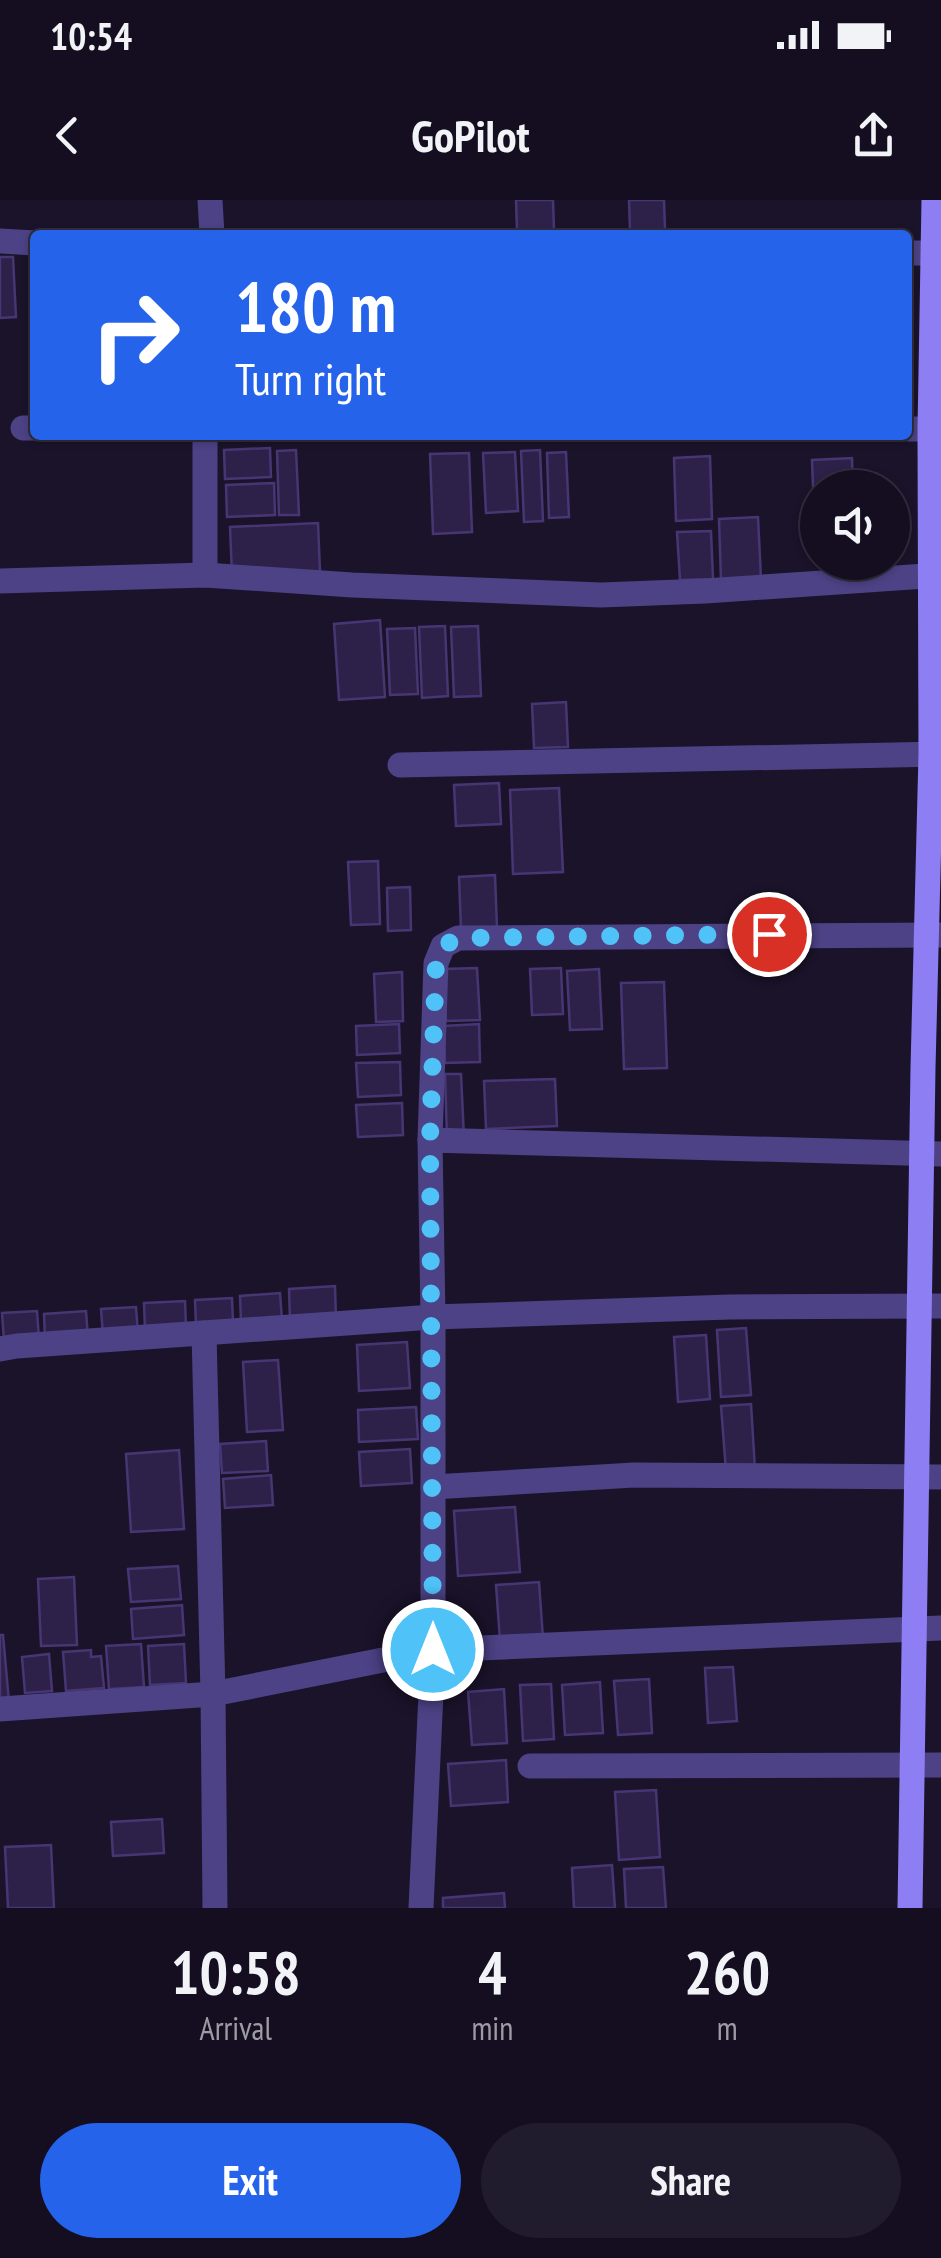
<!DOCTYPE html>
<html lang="en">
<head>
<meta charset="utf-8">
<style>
  :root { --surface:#140e20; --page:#211c2d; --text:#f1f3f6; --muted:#9d9ca5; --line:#332e3e; --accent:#2563eb }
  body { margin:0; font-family:"PT Sans Narrow",sans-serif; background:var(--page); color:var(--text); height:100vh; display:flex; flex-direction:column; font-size:38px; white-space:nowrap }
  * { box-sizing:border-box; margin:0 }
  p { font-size:32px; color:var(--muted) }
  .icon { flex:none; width:55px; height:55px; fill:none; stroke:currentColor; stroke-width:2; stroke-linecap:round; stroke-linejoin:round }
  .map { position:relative; height:1708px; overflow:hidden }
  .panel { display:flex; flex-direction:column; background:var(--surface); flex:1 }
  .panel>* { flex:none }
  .top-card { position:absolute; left:30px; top:30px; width:882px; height:210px; border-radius:10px; box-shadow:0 2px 8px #0004,0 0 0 2px var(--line); background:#2563eb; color:#fff; overflow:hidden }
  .fabs { position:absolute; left:800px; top:270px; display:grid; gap:20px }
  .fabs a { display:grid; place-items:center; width:110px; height:110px; border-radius:50%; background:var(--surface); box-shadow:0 2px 8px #0004,0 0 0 2px var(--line); font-size:50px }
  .pin { position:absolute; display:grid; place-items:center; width:85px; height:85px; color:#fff; margin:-42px; border:5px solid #fff; border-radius:50%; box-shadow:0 2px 10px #0007 }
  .me { position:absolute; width:110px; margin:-55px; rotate:0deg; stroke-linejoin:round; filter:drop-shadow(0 0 8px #0008) }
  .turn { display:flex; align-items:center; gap:35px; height:210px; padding:0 40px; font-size:45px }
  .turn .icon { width:130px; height:130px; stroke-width:2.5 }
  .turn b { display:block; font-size:70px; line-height:85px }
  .eta { display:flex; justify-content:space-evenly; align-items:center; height:170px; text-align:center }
  .eta b { font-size:60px; font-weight:700; line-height:70px }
  .primary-button { display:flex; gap:20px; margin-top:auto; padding:20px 40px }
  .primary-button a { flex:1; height:115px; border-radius:60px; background:var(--accent); color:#fff; font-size:40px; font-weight:700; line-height:115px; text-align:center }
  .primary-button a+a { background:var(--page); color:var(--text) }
  .status { display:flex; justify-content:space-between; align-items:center; height:70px; padding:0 50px; background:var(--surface); direction:ltr }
  .status svg { height:28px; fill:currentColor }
  header { display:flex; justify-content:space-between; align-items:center; height:130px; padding:0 40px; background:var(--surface); font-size:45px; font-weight:700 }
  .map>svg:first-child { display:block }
  .building { fill:#2d2149; stroke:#483573; stroke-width:2.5 }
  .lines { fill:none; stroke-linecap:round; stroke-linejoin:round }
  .street { stroke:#4c4285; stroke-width:25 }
  .secondary { stroke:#8e7ef4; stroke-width:25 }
  .route { stroke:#4fc3f7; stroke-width:18; stroke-dasharray:0 32.4 }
</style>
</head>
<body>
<div class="status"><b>10:54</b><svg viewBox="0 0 49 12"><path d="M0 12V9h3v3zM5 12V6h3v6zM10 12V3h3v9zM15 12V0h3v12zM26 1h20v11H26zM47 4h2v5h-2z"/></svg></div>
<header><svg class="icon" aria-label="back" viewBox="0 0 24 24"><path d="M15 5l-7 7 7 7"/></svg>GoPilot<svg class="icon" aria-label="share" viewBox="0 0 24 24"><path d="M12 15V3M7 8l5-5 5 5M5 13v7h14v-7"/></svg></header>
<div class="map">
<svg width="941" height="1708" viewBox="0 0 941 1708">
  <rect width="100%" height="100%" fill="#1a132a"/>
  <g class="building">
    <path d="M516,0H553L554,30L517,31Z"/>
    <path d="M629,0H664L665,29L630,30Z"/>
    <path d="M0,57H13L16,117L0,118Z"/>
    <path d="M270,248L271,277L225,279L224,250Z"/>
    <path d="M296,250L299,315H279L277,251Z"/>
    <path d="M540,250L543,321L524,322L521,251Z"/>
    <path d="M515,252L518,311L486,313L483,253Z"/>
    <path d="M566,252L569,317L549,318L547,253Z"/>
    <path d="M469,253L472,332L433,334L430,254Z"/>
    <path d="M710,256L712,319L676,321L674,258Z"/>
    <path d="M852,258L853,288H818V313H814L812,260Z"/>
    <path d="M274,283L275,315L227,317L226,285Z"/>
    <path d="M758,317L761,379L721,381L719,319Z"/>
    <path d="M318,323L320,371L232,375L230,327Z"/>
    <path d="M711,331L713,379L680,380L677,332Z"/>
    <path d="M380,420L385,497L339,500L334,424Z"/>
    <path d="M445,426L448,496L422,498L419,427Z"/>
    <path d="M478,426L481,496L454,497L451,427Z"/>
    <path d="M415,428L418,494L390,495L387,429Z"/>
    <path d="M566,502L568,547L534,548L532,504Z"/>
    <path d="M499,583L501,624L456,626L454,585Z"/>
    <path d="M559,588L563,672L513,674L510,590Z"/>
    <path d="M378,661L380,724L351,725L348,662Z"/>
    <path d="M495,675L497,728L461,730L459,677Z"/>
    <path d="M410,687L411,730L388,731L387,688Z"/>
    <path d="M477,768L480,820L446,821L443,769Z"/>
    <path d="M561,768L563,814L532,815L530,769Z"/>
    <path d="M599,769L602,829L570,830L567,771Z"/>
    <path d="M402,772L403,821L376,822L374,774Z"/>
    <path d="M664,782L667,868L624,869L621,783Z"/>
    <path d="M399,824L400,853L357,855L356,826Z"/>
    <path d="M479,824L480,862L445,863L444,826Z"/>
    <path d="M400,862L401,895L358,897L356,863Z"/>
    <path d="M445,874H461L464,938H447Z"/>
    <path d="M555,879L557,926L486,929L484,881Z"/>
    <path d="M402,903L403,935L358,937L356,905Z"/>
    <path d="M335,1086L336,1119L290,1121L289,1089Z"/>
    <path d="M280,1093L282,1120L241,1122L240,1096Z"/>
    <path d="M232,1098L233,1123L196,1126L195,1100Z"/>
    <path d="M185,1101L186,1127L145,1130L144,1103Z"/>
    <path d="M136,1107L138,1134L103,1136L101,1109Z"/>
    <path d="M37,1111L39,1139L4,1141L2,1113Z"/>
    <path d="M86,1111L88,1137L45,1140L44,1114Z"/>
    <path d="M746,1128L751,1195L721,1197L717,1130Z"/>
    <path d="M706,1135L710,1199L678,1202L674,1137Z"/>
    <path d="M407,1142L410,1188L359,1191L357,1145Z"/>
    <path d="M278,1160L283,1230L247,1232L243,1162Z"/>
    <path d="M751,1204L755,1269L726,1271L721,1206Z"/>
    <path d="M416,1207L418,1239L359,1242L358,1210Z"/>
    <path d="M266,1241L268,1271L222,1273L220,1244Z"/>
    <path d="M410,1249L412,1283L361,1286L359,1252Z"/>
    <path d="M179,1250L184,1329L131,1332L126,1254Z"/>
    <path d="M271,1275L273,1305L225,1308L223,1279Z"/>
    <path d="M515,1307L520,1372L458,1376L454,1311Z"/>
    <path d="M178,1366L181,1399L131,1402L128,1369Z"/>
    <path d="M74,1377L77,1445L41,1446L38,1379Z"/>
    <path d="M539,1382L543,1438L500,1441L496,1385Z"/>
    <path d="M182,1405L184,1435L133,1439L131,1409Z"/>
    <path d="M0,1435H3L9,1502L0,1503Z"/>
    <path d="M141,1444L144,1487L109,1489L106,1446Z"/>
    <path d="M184,1444L186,1483L150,1485L148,1446Z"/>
    <path d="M91,1450V1457L101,1456L104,1488L66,1491L63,1452Z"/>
    <path d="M49,1454L52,1491L25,1493L22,1457Z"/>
    <path d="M733,1467L737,1521L708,1523L705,1468Z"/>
    <path d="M649,1479L652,1533L618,1535L614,1481Z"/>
    <path d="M600,1482L603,1533L565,1535L562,1485Z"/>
    <path d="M551,1484L554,1539L523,1541L520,1485Z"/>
    <path d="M504,1489L507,1543L472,1545L468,1492Z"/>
    <path d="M506,1560L508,1602L451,1606L448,1564Z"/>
    <path d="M656,1590L660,1657L619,1660L615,1592Z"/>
    <path d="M162,1619L164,1653L113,1656L111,1622Z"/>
    <path d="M51,1645L54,1708H8L5,1647Z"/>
    <path d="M612,1665L615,1708H574L572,1668Z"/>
    <path d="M663,1667L666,1708H626L624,1669Z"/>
    <path d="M504,1693L505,1708H443V1698Z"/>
  </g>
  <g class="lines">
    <g class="street">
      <path d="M210,0L212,35"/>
      <path d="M0,41L35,43"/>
      <path d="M908,53H941"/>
      <path d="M23,228H35"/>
      <path d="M908,229H941"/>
      <path d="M205,235V375"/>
      <path d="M0,381L205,375L352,385L601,395L705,391L941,375"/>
      <path d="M400,565L941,554"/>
      <path d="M430,940L436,763L443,746L458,738L941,735"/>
      <path d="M0,1149L17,1146L433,1117L730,1107L941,1106"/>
      <path d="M433,1287L634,1275L941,1277"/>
      <path d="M0,1509L213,1494L204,1133"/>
      <path d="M530,1566L941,1565"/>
      <path d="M215,1708L213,1494L433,1450L941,1428"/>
      <path d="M421,1708L433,1450V1117L430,940L941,954"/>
    </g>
    <path class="secondary" d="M910,1708L923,868L931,554L930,229L934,0"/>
  </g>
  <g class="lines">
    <path class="route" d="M433,1450L430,940L436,762L443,746L458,738L769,734"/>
  </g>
</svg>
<div class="fabs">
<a><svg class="icon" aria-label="sound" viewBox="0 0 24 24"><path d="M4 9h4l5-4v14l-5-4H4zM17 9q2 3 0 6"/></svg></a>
</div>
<div class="pin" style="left:769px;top:734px;background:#d93025"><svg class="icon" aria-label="arrive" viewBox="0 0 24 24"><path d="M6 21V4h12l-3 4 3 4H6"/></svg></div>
<svg class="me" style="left:433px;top:1450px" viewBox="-20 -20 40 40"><circle r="17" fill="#4fc3f7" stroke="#fff" stroke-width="3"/><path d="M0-11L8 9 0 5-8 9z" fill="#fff"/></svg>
<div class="top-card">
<div class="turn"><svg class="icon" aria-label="right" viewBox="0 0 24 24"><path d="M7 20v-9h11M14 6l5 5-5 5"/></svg><div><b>180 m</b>Turn right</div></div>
</div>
</div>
<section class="panel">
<div class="eta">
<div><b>10:58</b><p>Arrival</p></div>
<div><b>4</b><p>min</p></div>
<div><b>260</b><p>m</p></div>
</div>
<div class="primary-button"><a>Exit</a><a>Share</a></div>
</section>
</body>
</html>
